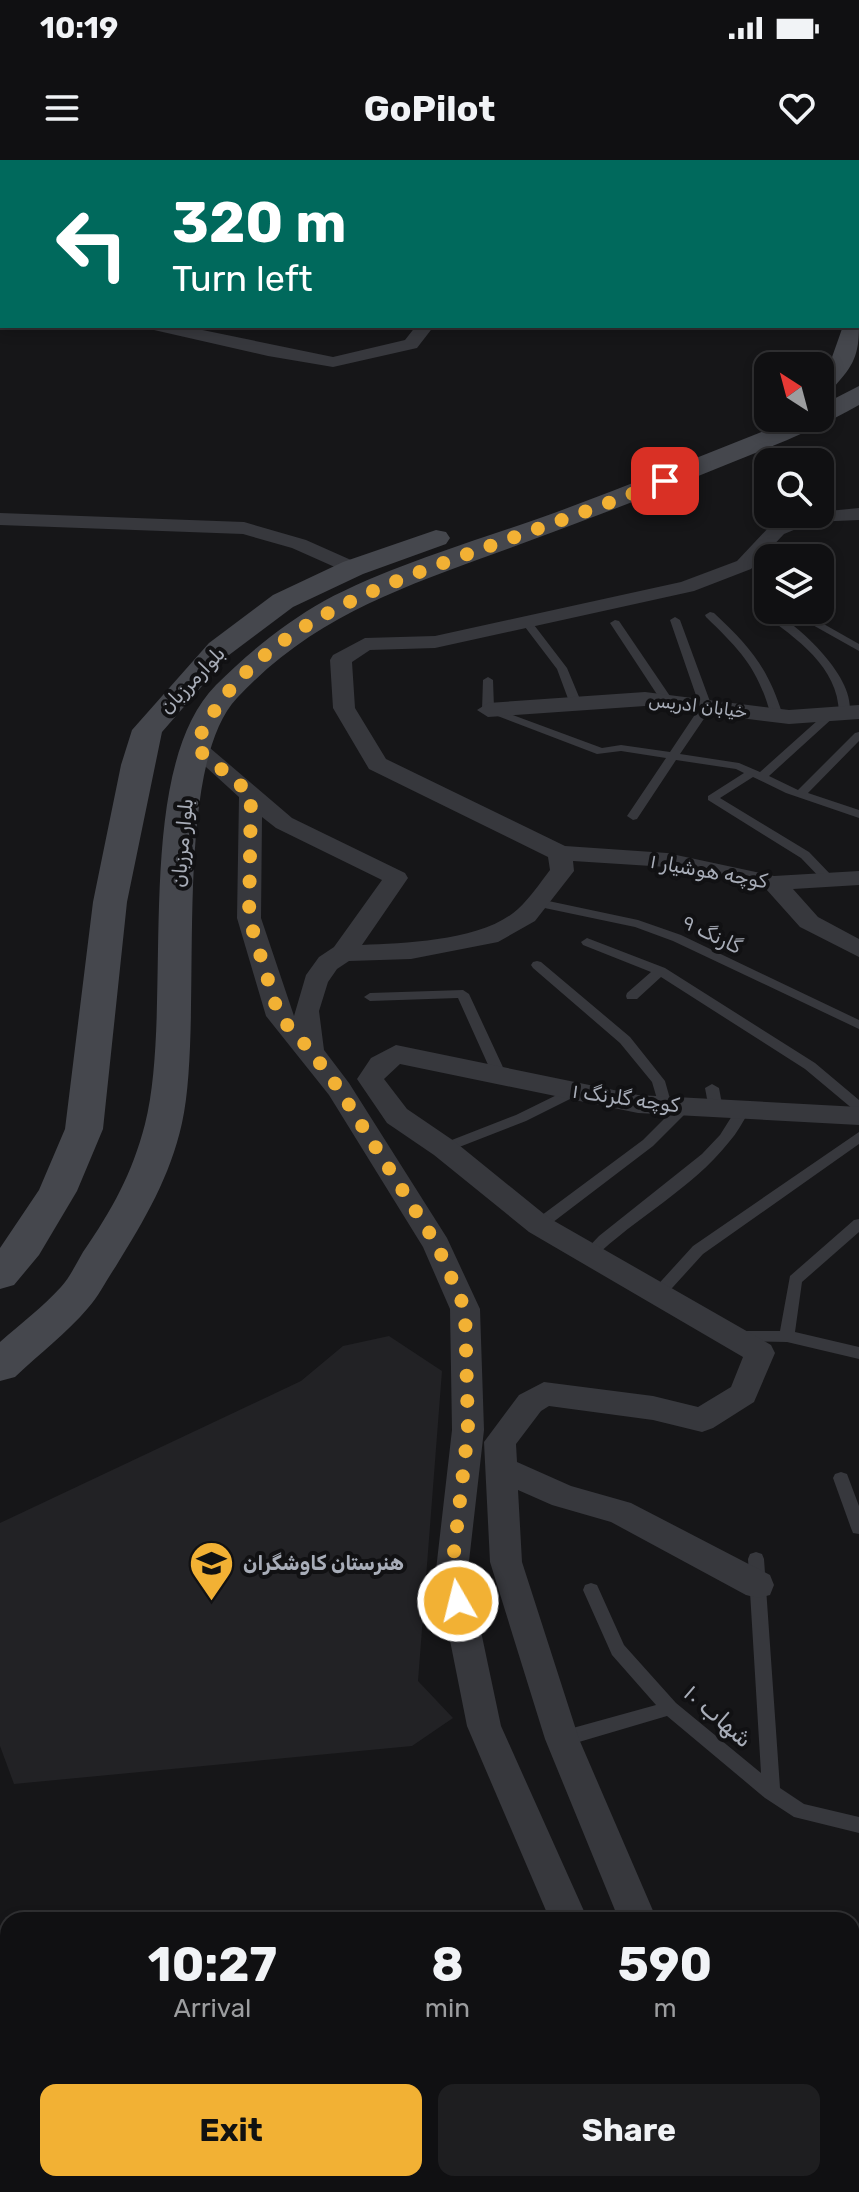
<!DOCTYPE html>
<html lang="en">
<head>
<meta charset="utf-8">
<style>
  :root { --surface:#101012; --page:#1e1e20; --text:#f1f3f6; --muted:#9c9d9f; --line:#303032; --accent:#f2b134 }
  body { margin:0; font-family:Rubik,Vazirmatn,sans-serif; background:var(--page); color:var(--text); height:100vh; display:flex; flex-direction:column; font-size:30px; white-space:nowrap }
  * { box-sizing:border-box; margin:0 }
  p { font-size:26px; color:var(--muted) }
  .icon { flex:none; width:44px; height:44px; fill:none; stroke:currentColor; stroke-width:2; stroke-linecap:round; stroke-linejoin:round }
  .map { position:relative; flex:1; overflow:hidden }
  .side { position:absolute; left:0px; top:1752px; width:860px; height:280px; display:flex; flex-direction:column; background:var(--surface); border-radius:24px 24px 0 0; box-shadow:0 4px 12px #0003,0 0 0 2px var(--line) }
  .side>* { flex:none }
  .top-card { position:absolute; left:0px; top:0px; width:860px; height:168px; box-shadow:0 4px 12px #0003,0 0 0 2px var(--line); background:#00695c; color:#fff; overflow:hidden }
  .needle { width:52px; rotate:324deg }
  .tools { position:absolute; left:754px; top:192px; display:grid; gap:16px }
  .tools a { display:grid; place-items:center; width:80px; height:80px; border-radius:16px; background:var(--surface); box-shadow:0 4px 12px #0003,0 0 0 2px var(--line); font-size:40px }
  .pin { position:absolute; display:grid; place-items:center; width:68px; height:68px; color:#fff; margin:-34px; border-radius:16px; box-shadow:0 4px 12px #0006 }
  .me { position:absolute; width:88px; margin:-44px; rotate:352deg; stroke-linejoin:round; filter:drop-shadow(0 0 6px #0008) }
  .turn { display:flex; align-items:center; gap:28px; height:168px; padding:0 40px; font-size:36px }
  .turn .icon { width:104px; height:104px; stroke-width:2.5 }
  .turn b { display:block; font-size:56px; line-height:68px }
  .eta { display:flex; justify-content:space-evenly; align-items:center; height:136px; text-align:center }
  .eta b { font-size:48px; font-weight:700; line-height:56px }
  .button { display:flex; gap:16px; margin-top:auto; padding:16px 40px }
  .button a { flex:1; height:92px; border-radius:16px; background:var(--accent); color:#111; font-size:32px; font-weight:700; line-height:92px; text-align:center }
  .button a+a { background:var(--page); color:var(--text) }
  .status { display:flex; justify-content:space-between; align-items:center; height:56px; padding:0 40px; background:var(--surface); direction:ltr }
  .status svg { height:22px; fill:currentColor }
  header { display:flex; justify-content:space-between; align-items:center; height:104px; padding:0 40px; background:var(--surface); font-size:36px; font-weight:700 }
  .map>svg:first-child { display:block }
  .built { fill:#222225 }
  .lines { fill:none; stroke-linecap:round; stroke-linejoin:round }
  .path { stroke:#3d3f44; stroke-width:6; stroke-dasharray:5 8; stroke-linecap:butt }
  .service { fill:#37383d; fill-rule:evenodd }
  .minor { fill:#37383d; fill-rule:evenodd }
  .secondary { fill:#45474d; fill-rule:evenodd }
  .route { stroke:#f2b134; stroke-width:14; stroke-dasharray:0 25.2 }
  .labels { text-anchor:middle; stroke-width:8; stroke-linejoin:round; paint-order:stroke }
  .far-street-label { font-size:18px; fill:#a8adb8; stroke:#111113 }
  .street-label { font-size:20px; fill:#a8adb8; stroke:#111113 }
  .poi-label { font-size:20px; font-weight:bold; fill:#a8adb8; stroke:#111113; text-anchor:start }
  .near-street-label { font-size:24px; fill:#a8adb8; stroke:#111113 }
</style>
</head>
<body>
<div class="status"><b>10:19</b><svg viewBox="0 0 49 12"><path d="M0 12V9h3v3zM5 12V6h3v6zM10 12V3h3v9zM15 12V0h3v12zM26 1h20v11H26zM47 4h2v5h-2z"/></svg></div>
<header><svg class="icon" aria-label="menu" viewBox="0 0 24 24"><path d="M4 6h16M4 12h16M4 18h16"/></svg>GoPilot<svg class="icon" aria-label="heart" viewBox="0 0 24 24"><path d="M12 20l-8-8c-3-5 5-10 8-4 3-6 11-1 8 4z"/></svg></header>
<div class="map">
<svg width="859" height="2032" viewBox="0 0 859 2032">
  <rect width="100%" height="100%" fill="#161618"/>
  <path class="built" d="M389,1176L442,1211L418,1521L453,1558L412,1586L14,1624L0,1586V1363L301,1221L343,1186Z"/>
  <g class="lines">
    <path class="path" d="M634,2024L635,2032"/>
    <g class="service">
      <path d="M758,442C788,455 859,516 849,555L845,556L839,553C838,503 790,475 754,447L753,445Z"/>
      <path d="M786,450H799L859,484V491Z"/>
      <path d="M710,452L714,453C750,487 768,507 783,556L781,558H773L771,556C758,508 741,491 706,457L705,455Z"/>
      <path d="M675,457L680,460L712,547L680,594L739,603L760,612L827,552H835V556L769,616L798,630L855,573L859,572V581L808,633L859,650V658L786,633L753,617L720,638L809,692L833,717L835,720L833,723H825L801,698L708,640V636L744,613L736,609L676,600L637,659L633,660L627,656L666,598L621,591L597,594L482,550L483,520L488,517L493,520L494,548L602,588L621,585L670,592L700,547L670,460Z"/>
      <path d="M527,460L531,461L567,508L582,544L580,546H572L570,544L557,509L522,463Z"/>
      <path d="M615,460L619,461L674,542L672,544L668,545L662,542L610,463Z"/>
      <path d="M539,739L638,760L681,775L859,860V869L673,781L635,767L535,746L533,743L535,740Z"/>
      <path d="M587,778L665,808L815,903L859,940V952L854,950L805,909L661,817L637,839H627L626,836L627,833L651,812L583,785L581,782Z"/>
      <path d="M537,801L541,802L630,877L665,921L672,946L670,949H660L652,922L620,883L533,808L531,805L533,802Z"/>
      <path d="M463,830L469,834L508,918L506,921H496L494,918L458,838L370,841L364,837L370,833Z"/>
      <path d="M712,924L719,928L723,949L716,954L709,949L705,928Z"/>
      <path d="M573,927L580,932L578,935L526,961L449,991H439L437,988L439,985L516,955Z"/>
      <path d="M684,942L691,947L689,950L653,986L544,1069H534L532,1065L534,1061L643,980L679,944Z"/>
      <path d="M742,946L749,951C743,962 737,973 729,982C692,1029 636,1057 593,1099H583L581,1095L599,1076L702,994L720,975L737,948Z"/>
      <path d="M859,972V984L703,1094L663,1138H653L651,1134L653,1130L693,1086Z"/>
      <path d="M859,1059V1072L802,1122L795,1172L859,1187V1199L787,1182L736,1181L734,1177L736,1173L741,1171H780L790,1116L854,1060Z"/>
      <path d="M841,1312L847,1314L859,1346V1374L853,1373L851,1368L833,1318L835,1314Z"/>
      <path d="M756,1392L762,1394L764,1399L780,1628L804,1644L859,1657V1673L794,1657L765,1638L667,1556L562,1587L556,1584L553,1579L556,1574L562,1571L656,1545L612,1495L583,1430L585,1425L591,1423L597,1425L624,1485L676,1543L761,1613L748,1399L750,1394Z"/>
    </g>
    <g class="minor">
      <rect x="0" y="64" width="2" height="10"/>
      <rect x="0" y="125" width="2" height="10"/>
      <path d="M151,166H183L333,197L405,180L416,166H434L417,188L333,207L268,196L154,170Z"/>
      <path d="M859,348V360L813,362L784,374L751,409L694,431L435,488L370,490L352,502L355,548L386,599L565,686L667,693L774,716L859,711V725L793,729L818,757L859,779V797L800,767L766,729L667,707L573,701L574,711L535,761L498,782L411,799L349,801L337,809L328,822L319,851L324,890L349,923L447,1078L480,1149L484,1270L468,1410L501,1566L588,1760H550L467,1566L436,1410L452,1270L450,1149L423,1087L329,935L266,856L237,758L239,637L184,587L187,582H203L292,658L405,713L408,718L362,785C407,783 483,781 518,749C530,738 540,723 550,710L548,697L369,609L333,548L330,500L333,495L365,478L435,476L681,422L737,401L770,366L798,354ZM262,657L276,668L382,720L334,787L319,797L306,815L294,856L261,758Z"/>
      <path d="M0,353L244,362L306,380L360,404L363,408L360,412H346L292,388L243,374L0,365Z"/>
      <path d="M645,532L789,550L859,545V559L789,564L645,546L488,557L477,550L488,543Z"/>
      <path d="M396,885L638,935L859,947V965L638,953L400,904L384,919L407,949L454,981L549,1058L771,1185L775,1193L754,1242L713,1268L702,1272L653,1260L549,1246L541,1251L516,1284L517,1302L571,1326L631,1343L770,1415L774,1425L770,1435L758,1438L746,1435L611,1362L552,1345L518,1330L522,1402L579,1579L657,1760H619L545,1579L490,1402L484,1282L519,1235L544,1222L653,1236L698,1247L731,1227L743,1197L529,1072L434,995L387,963L357,919L371,898Z"/>
      <path d="M859,1915V1953L852,1954V1916Z"/>
      <path d="M691,2024H731L734,2032H694Z"/>
    </g>
    <g class="secondary">
      <path d="M706,0H737L739,2H708Z"/>
      <path d="M774,0H805L807,2H776Z"/>
      <path d="M858,36L859,37V51L858,50Z"/>
      <path d="M859,160C859,186 858,200 840,220C834,227 830,232 820,235V212L831,200L843,166H858Z"/>
      <path d="M859,226V245C817,269 773,286 728,304C652,335 576,364 499,392C398,429 313,457 237,538C169,611 205,860 182,963C170,1017 145,1059 116,1106C107,1119 99,1136 88,1148C67,1173 39,1194 15,1217L0,1221V1182C20,1164 43,1147 61,1127C70,1117 76,1104 83,1092C112,1050 132,1014 145,964C175,846 130,613 216,525C248,493 285,463 324,441C391,405 482,379 554,353C636,323 716,290 797,258H820V246Z"/>
      <path d="M436,370L446,372L450,378L446,384L363,414L293,447L229,495L162,572L127,742L103,969L77,1031L39,1095L14,1125L0,1129V1088L39,1030L65,969L93,742L121,605L132,570L209,483L273,435L343,402Z"/>
    </g>
  </g>
  <g class="lines">
    <path class="route" d="M458,1441L452,1410L468,1270L465,1149L437,1085L339,929L311,891L279,856L249,758L251,634L195,587C243,474 369,430 476,391C539,368 603,346 665,321"/>
  </g>
  <defs>
    <symbol id="school-pin" viewBox="-11 -11 22 30"><path d="M0 17L-7.5 6A9.5 9.5 0 1 1 7.5 6Z" fill="#f2b134" stroke="#111113"/><path d="M0-5L7-2L0 1L-7-2ZM-4 1L0 2.5L4 1V4Q0 6-4 4Z" fill="#111"/></symbol>
  </defs>
  <g fill-rule="evenodd">
    <use href="#school-pin" x="186" y="1378" width="51" height="69"/>
  </g>
  <g class="labels">
    <g class="far-street-label">
      <text transform="translate(698 546) rotate(7)" y="6">خیابان ادریس</text>
    </g>
    <g class="street-label">
      <text transform="translate(192 520) rotate(-46)" y="7">بلوارمرزبان</text>
      <text transform="translate(182 683) rotate(-85)" y="7">بلوار مرزبان</text>
      <text transform="translate(709 711) rotate(10)" y="7">کوچه هوشیار ۱</text>
      <text transform="translate(712 774) rotate(26)" y="7">گارنگ ۹</text>
      <text transform="translate(626 938) rotate(8)" y="7">کوچه گلرنگ ۱</text>
    </g>
    <g class="poi-label">
      <text x="243" y="1410">هنرستان کاوشگران</text>
    </g>
    <g class="near-street-label">
      <text transform="translate(718 1556) rotate(41)" y="8">شهاب ۱۰</text>
    </g>
  </g>
</svg>
<div class="tools">
<a><svg class="needle" viewBox="-14 -14 28 28"><path d="M0-13l5 13h-10z" fill="#e53935"/><path d="M0 13l5-13h-10z" fill="#9c9d9f"/></svg></a>
<a><svg class="icon" aria-label="search" viewBox="0 0 24 24"><circle cx="10" cy="10" r="6"/><path d="M15 15l6 6"/></svg></a>
<a><svg class="icon" aria-label="layers" viewBox="0 0 24 24"><path d="M12 4l9 5-9 5-9-5zM3 14l9 5 9-5"/></svg></a>
</div>
<div class="pin" style="left:665px;top:321px;background:#d93025"><svg class="icon" aria-label="arrive" viewBox="0 0 24 24"><path d="M6 21V4h12l-3 4 3 4H6"/></svg></div>
<svg class="me" style="left:458px;top:1441px" viewBox="-20 -20 40 40"><circle r="17" fill="#f2b134" stroke="#fff" stroke-width="3"/><path d="M0-11L8 9 0 5-8 9z" fill="#fff"/></svg>
<div class="top-card">
<div class="turn"><svg class="icon" aria-label="left" viewBox="0 0 24 24"><path d="M17 20v-9H6M10 6l-5 5 5 5"/></svg><div><b>320 m</b>Turn left</div></div>
</div>
<section class="side">
<div class="eta">
<div><b>10:27</b><p>Arrival</p></div>
<div><b>8</b><p>min</p></div>
<div><b>590</b><p>m</p></div>
</div>
<div class="button"><a>Exit</a><a>Share</a></div>
</section>
</div>
</body>
</html>
